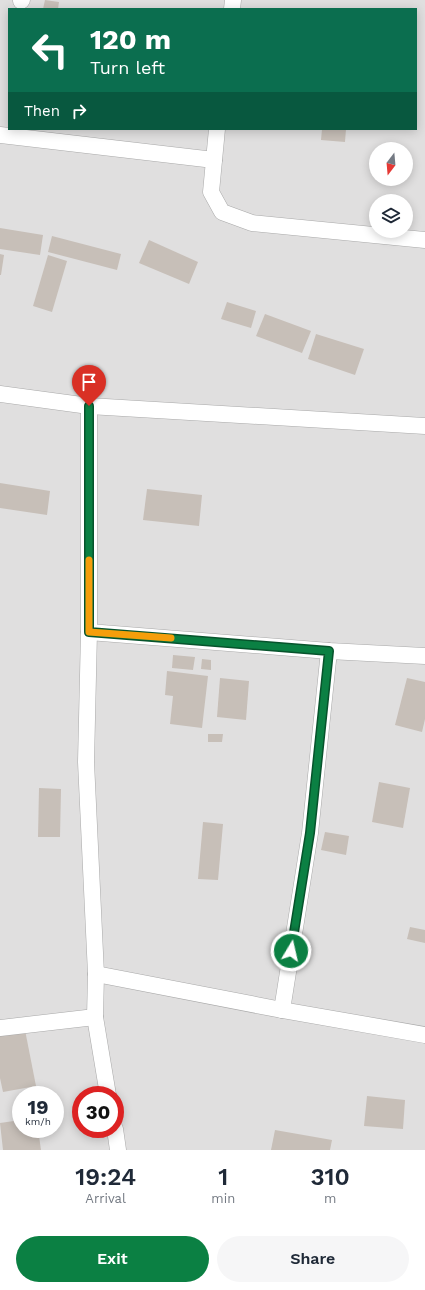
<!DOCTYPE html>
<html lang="en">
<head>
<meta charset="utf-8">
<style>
  :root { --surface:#fff; --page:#f6f6f7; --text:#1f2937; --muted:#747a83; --accent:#0b8043 }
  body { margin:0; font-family:"Work Sans",sans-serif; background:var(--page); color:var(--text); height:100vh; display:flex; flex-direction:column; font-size:15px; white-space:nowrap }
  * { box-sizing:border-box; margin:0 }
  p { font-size:13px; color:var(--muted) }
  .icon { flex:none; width:22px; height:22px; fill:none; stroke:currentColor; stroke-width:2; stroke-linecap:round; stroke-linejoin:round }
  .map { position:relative; height:1150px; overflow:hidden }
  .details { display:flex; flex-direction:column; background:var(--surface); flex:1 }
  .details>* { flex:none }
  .top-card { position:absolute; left:8px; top:8px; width:409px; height:122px; border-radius:0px; box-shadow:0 2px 10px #0003; background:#0b6e4f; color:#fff; overflow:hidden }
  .needle { width:26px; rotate:196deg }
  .controls { position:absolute; left:369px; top:142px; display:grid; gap:8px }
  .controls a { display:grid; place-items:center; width:44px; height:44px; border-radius:50%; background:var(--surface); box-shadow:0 2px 10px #0003; font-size:20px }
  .speed { position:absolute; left:12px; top:1086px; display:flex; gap:8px; font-size:20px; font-weight:700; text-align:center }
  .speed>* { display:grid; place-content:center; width:52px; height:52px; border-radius:50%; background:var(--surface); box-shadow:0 2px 10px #0003; line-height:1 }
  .speed small { font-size:10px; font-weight:400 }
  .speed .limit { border:6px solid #d22; background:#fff; color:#111 }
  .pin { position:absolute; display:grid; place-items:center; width:34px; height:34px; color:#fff; margin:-41px -17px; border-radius:50% 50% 50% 0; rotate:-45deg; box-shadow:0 0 4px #0007 }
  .pin .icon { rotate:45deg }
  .me { position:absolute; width:44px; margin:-22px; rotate:9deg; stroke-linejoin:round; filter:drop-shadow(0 0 3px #0008) }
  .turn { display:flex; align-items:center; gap:14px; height:84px; padding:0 16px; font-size:18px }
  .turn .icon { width:52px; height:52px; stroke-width:2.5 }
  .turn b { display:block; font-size:28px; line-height:34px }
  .then { display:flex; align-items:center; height:38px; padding:0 16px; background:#0003; gap:8px; font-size:15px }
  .eta { display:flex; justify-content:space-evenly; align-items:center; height:68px; text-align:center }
  .eta b { font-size:24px; font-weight:600; line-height:28px }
  .cta { display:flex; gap:8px; margin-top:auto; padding:8px 16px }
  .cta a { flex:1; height:46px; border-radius:24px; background:var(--accent); color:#fff; font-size:16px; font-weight:600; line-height:46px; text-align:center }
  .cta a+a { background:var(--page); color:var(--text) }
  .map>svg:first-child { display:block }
  .residential { fill:#e0dfdf; fill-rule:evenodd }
  .building { fill:#c7bfb8 }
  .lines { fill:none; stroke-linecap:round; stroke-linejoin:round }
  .minor-casing { stroke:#a9a9a9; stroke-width:17 }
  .minor { stroke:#fff; stroke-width:16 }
  .route-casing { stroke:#07532c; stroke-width:10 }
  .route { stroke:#0b8043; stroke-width:7 }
  .slow { stroke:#f59e0b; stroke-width:7 }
</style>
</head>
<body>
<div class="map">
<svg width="425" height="1150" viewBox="0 0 425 1150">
  <rect width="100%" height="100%" fill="#f2efe9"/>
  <path class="residential" d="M0,0H425V1150H0ZM9,9H416V129H9ZM376,149H406V179H376ZM376,201H406V231H376ZM21,1095H55V1129H21ZM81,1095H115V1129H81Z"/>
  <g class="building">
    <path d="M45,0L59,2L58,9H43Z"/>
    <path d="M322,129H346L345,142L321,140Z"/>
    <path d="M0,228L43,235L40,255L0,249Z"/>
    <path d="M52,236L121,254L117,270L48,252Z"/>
    <path d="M149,240L198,262L189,284L139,263Z"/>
    <path d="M0,254L4,255L1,275H0Z"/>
    <path d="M48,255L67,261L52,312L33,306Z"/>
    <path d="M227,302L256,311L251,328L221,319Z"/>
    <path d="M265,314L311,331L302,353L256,336Z"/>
    <path d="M316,334L364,349L355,375L308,359Z"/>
    <path d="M0,483L50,491L47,515L0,508Z"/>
    <path d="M147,489L202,495L199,526L143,520Z"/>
    <path d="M173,655L195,657L193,670L172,668Z"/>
    <path d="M202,659L211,660V670L201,669Z"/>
    <path d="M167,671L208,676L202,728L170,724L173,696L165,695Z"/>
    <path d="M220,678L249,681L246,720L217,717Z"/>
    <path d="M407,678L425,682V719L422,732L395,725Z"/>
    <path d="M208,734H223L222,742H208Z"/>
    <path d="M379,782L410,788L403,828L372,822Z"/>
    <path d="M39,788L61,789L60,837H38Z"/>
    <path d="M203,822L223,824L218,880L198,879Z"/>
    <path d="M325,832L349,836L346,855L321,850Z"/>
    <path d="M410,927L425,930V943L407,939Z"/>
    <path d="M25,1030L36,1086L3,1092L0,1078V1035Z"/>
    <path d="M367,1096L405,1100L403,1129L364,1126Z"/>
    <path d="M21,1120V1129H38L41,1150H3L0,1123Z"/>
    <path d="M275,1130L332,1140L330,1150H271Z"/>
  </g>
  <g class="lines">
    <defs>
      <g id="minor">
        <path d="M21,1L22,0"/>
        <path d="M232,9L233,0"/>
        <path d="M217,129L211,192L222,212L252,223L425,240"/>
        <path d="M0,135L214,160"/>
        <path d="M0,394L89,406L425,426"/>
        <path d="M89,406V632L86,762L96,974L95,1017L108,1095"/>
        <path d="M89,632L329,651L425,656"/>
        <path d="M96,974L282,1010L425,1035"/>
        <path d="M282,1010L310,833L329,651"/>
        <path d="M0,1028L95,1017"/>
        <path d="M115,1129L118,1150"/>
      </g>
    </defs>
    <use href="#minor" class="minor-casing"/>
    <use href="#minor" class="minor"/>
  </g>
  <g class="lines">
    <defs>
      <path id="route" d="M89,406V632L329,651L310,833L291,951"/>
    </defs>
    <use href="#route" class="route-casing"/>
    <use href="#route" class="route"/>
    <path class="slow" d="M89,560V632L171,638"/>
  </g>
</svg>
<div class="controls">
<a><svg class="needle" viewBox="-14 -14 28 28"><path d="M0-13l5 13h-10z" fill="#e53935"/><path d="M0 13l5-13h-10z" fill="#747a83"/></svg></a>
<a><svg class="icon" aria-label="layers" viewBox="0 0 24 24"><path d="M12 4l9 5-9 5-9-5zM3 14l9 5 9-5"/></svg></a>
</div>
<div class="speed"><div>19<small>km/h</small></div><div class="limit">30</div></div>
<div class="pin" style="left:89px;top:406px;background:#d93025"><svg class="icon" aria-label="arrive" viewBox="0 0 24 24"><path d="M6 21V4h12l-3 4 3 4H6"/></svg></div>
<svg class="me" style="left:291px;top:951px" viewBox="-20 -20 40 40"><circle r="17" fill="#0b8043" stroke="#fff" stroke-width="3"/><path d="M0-11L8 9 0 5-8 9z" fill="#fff"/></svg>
<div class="top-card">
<div class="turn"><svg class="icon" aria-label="left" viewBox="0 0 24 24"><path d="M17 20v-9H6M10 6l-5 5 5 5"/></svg><div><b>120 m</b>Turn left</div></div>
<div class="then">Then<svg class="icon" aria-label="right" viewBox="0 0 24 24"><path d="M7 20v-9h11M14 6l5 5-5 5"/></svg></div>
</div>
</div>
<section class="details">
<div class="eta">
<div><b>19:24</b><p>Arrival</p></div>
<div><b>1</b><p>min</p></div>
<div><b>310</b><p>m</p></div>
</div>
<div class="cta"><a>Exit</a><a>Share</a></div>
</section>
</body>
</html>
